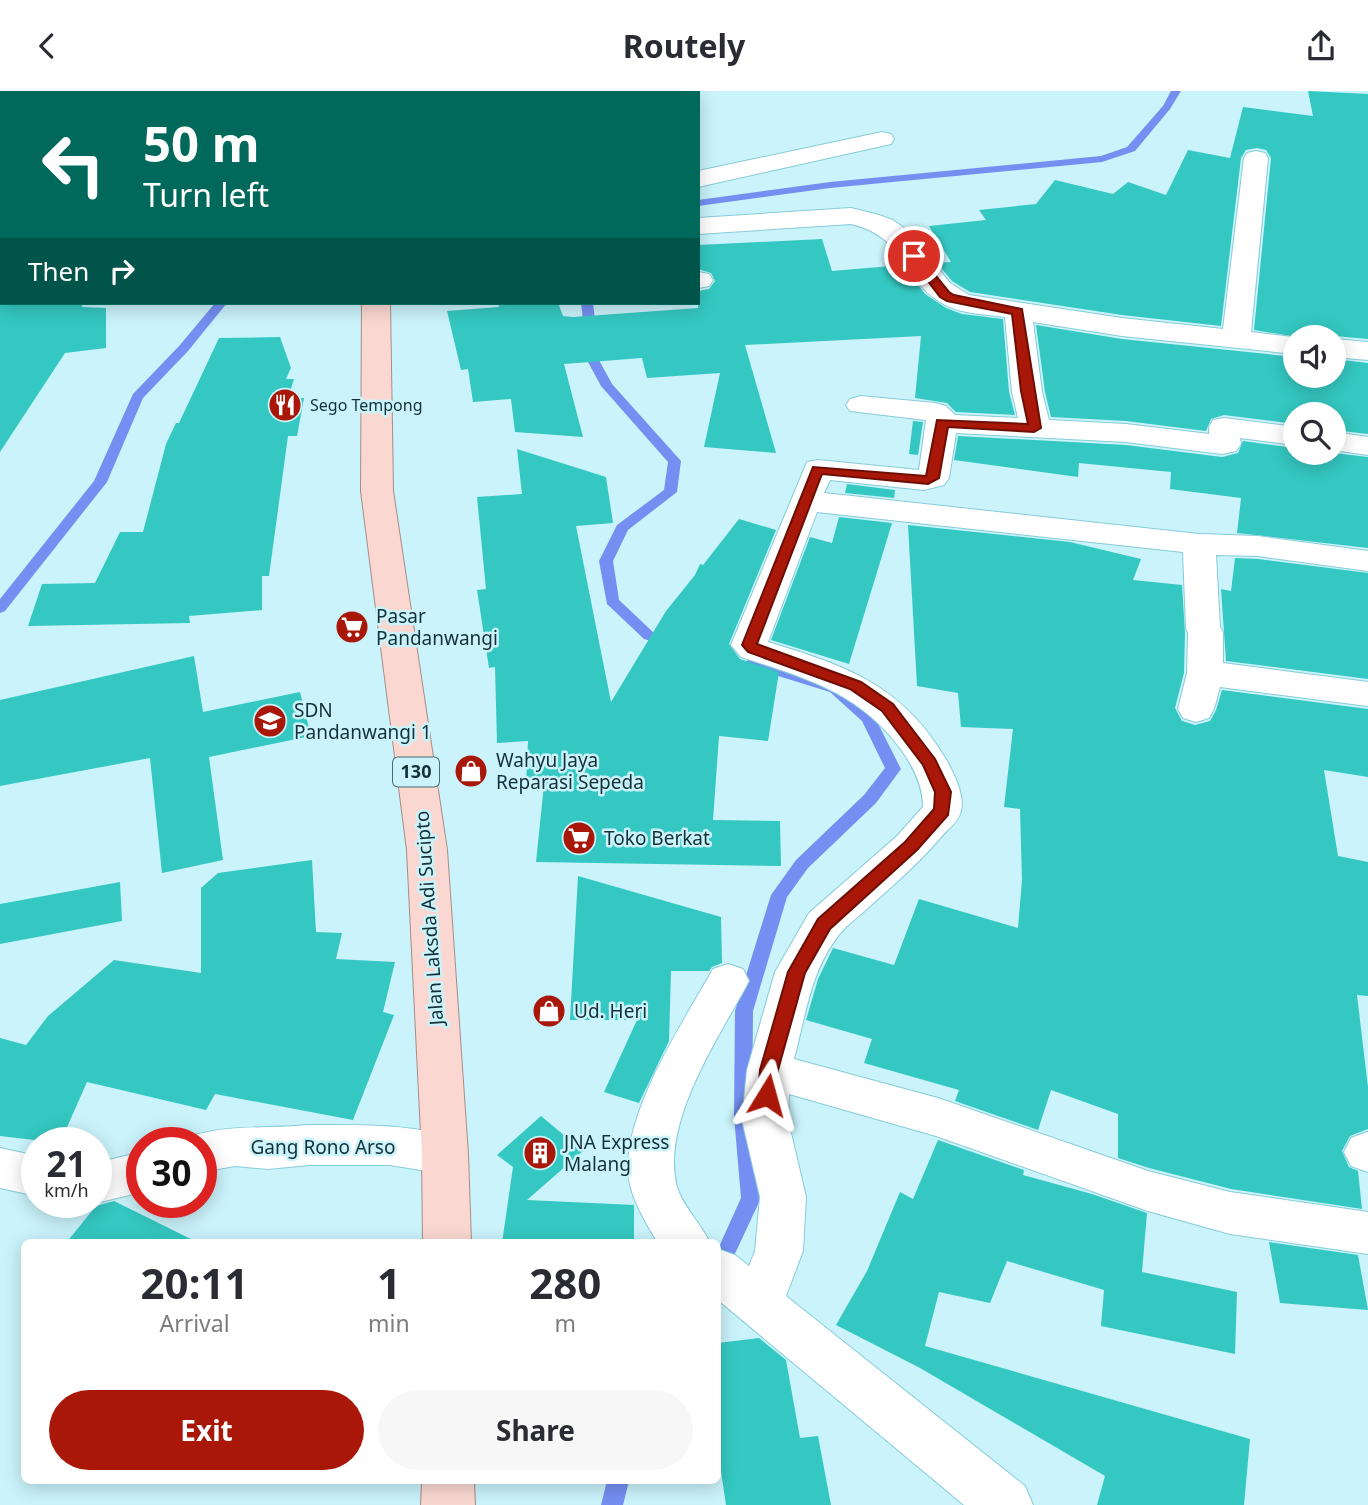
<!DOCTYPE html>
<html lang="en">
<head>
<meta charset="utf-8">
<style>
  :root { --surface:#fff; --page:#f7f7f7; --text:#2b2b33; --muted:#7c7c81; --accent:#a81707 }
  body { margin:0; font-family:"Noto Sans",sans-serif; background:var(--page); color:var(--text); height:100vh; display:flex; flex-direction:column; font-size:26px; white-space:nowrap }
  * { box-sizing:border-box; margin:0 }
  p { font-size:23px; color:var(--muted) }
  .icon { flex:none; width:38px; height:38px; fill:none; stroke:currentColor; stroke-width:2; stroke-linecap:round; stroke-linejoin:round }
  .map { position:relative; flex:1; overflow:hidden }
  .side { position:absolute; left:21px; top:1148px; width:700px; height:245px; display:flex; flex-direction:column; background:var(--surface); border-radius:10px; box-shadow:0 4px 18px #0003 }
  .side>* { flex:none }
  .guide { position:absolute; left:0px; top:0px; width:700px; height:214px; box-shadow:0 4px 18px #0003; background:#00695c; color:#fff; overflow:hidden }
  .fabs { position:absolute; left:1283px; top:234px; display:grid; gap:14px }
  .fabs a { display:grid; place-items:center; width:63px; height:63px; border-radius:50%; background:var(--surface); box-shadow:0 4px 18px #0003; font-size:35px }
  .speed { position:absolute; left:21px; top:1036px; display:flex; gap:14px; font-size:35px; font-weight:700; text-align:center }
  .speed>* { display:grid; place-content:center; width:91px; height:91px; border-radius:50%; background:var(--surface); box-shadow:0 4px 18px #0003; line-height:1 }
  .speed small { font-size:18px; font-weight:400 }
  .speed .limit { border:10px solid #d22; background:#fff; color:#111 }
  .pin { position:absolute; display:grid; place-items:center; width:60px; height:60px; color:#fff; margin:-30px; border:4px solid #fff; border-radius:50%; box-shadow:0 2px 7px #0007 }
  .me { position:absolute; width:77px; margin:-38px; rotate:8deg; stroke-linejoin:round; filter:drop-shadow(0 0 5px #0008) }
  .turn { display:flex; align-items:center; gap:24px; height:147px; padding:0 28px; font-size:32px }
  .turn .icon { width:91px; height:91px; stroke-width:2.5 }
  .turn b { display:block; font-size:49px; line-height:60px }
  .then { display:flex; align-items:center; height:66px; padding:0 28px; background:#0003; gap:14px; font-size:26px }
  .eta { display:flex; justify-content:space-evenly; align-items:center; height:119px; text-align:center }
  .eta b { font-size:42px; font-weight:700; line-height:49px }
  .button { display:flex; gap:14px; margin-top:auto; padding:14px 28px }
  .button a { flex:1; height:80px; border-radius:42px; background:var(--accent); color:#fff; font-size:28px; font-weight:700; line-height:80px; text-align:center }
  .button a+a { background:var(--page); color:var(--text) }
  header { display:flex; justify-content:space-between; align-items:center; height:91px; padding:0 28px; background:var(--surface); font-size:32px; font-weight:700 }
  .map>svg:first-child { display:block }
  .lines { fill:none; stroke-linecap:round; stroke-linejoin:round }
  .stream { fill:#748ff1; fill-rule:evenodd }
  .building { fill:#35c8c2 }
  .minor-casing { stroke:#86ccd9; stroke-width:2 }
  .major-casing { stroke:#a78d87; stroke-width:2 }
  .minor { fill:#fff; fill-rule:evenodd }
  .major { fill:#fad8d1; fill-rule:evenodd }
  .route { fill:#a81707; stroke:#6d0f05; stroke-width:2 }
  .labels { text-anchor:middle; stroke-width:5; stroke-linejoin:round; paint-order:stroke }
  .far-poi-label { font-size:16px; fill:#133136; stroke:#caf3fb; text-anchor:start }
  .shield { fill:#caf3fb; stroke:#4a6b71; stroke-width:2 }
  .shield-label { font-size:18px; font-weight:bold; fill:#133136 }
  .poi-label { font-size:19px; fill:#133136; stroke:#caf3fb; text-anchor:start }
  .street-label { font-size:19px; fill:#133136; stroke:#caf3fb }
</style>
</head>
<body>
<header><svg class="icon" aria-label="back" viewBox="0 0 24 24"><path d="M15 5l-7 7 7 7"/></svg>Routely<svg class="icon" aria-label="share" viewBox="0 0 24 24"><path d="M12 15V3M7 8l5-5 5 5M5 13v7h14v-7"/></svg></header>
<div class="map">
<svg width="1368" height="1414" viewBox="0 0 1368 1414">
  <rect width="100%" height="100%" fill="#caf3fb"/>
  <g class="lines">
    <g class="stream">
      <path d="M1171,0H1181L1170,18L1135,60L1102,71L830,97L698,115V109L830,91L1101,65L1127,56L1163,15Z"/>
      <path d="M215,212H227L188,260L143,307L107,391L5,520L0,522V508L94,390L133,303L180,254Z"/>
      <path d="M581,212H593L600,271L612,293L681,370L677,401L628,439L613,470L619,509L654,542L677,548L679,551L672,556L644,548L607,513L599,470L617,434L664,399L668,371L601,295L588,271Z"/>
      <path d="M751,567L840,593L873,623L901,678L876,712L808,777L787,806L753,920L752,1025L761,1107L725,1184L718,1187V1158L741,1107L734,1025L735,920L771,804L796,769L864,704L885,677L862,630L830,601L746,575L744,572Z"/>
      <path d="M607,1390H629L623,1414H601Z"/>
    </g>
  </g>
  <g class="building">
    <path d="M1308,0L1368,3V248L1334,245L1303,247L1254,239L1271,67L1266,59L1257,57L1246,59L1241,67L1221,235L1122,224L970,201L952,190L937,172L951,171L929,135L986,129L979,119L1036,113L1055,89L1113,103L1128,91L1166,104L1188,59L1230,67L1243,16L1313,25Z"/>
    <path d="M822,148L832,180L903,174L925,203L946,217L962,223L1003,228L1009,301L1015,324L956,321L947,312L915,307L921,245L745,254L776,362L704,356L720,282L647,287L642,267L564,273L583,346L515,341L511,308L473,311L468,278L461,279L447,220L499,216L498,212H558L563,225L573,226L698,217V200L709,198L715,190L711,182L698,178V154Z"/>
    <path d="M0,212H83L82,216L106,217V257L65,262L0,361Z"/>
    <path d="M1036,234L1122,248L1295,266V285H1334V268L1368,272V343L1334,339V324H1295V333L1224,324L1211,328L1206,340L1126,330L1051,326L1045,301Z"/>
    <path d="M280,246L291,277L286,288H294L288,307H304L297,345H288L269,485H262V519L189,525L190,532L28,535L42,493L95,492L120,441H143L166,353L176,332H179L219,247Z"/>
    <path d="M913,330L923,331L918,364L909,363Z"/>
    <path d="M958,345L1126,354L1222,366L1238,362L1243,350L1295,357V362H1334L1368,366V457L1237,442L1241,407L1170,398L1171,381L1079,372L1078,386L954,369Z"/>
    <path d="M517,358L606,386L613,432L576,435L611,611L666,520L695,484L700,473L703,474L739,428L776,439L729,553L740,568L779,581L768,650L719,645L713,729L780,730L781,775L536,771L544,694H526L528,650L497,652L495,576L489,577L477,499L486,498L477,406L522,403Z"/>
    <path d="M847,393L895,399L894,407L845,402Z"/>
    <path d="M839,426L892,432L849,573L771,549L810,446L832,452Z"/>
    <path d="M908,434L1070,451L1141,468L1133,489L1182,494L1185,542L1184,582L1175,617L1182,630L1195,634L1210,630L1216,619L1222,599L1368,618V686L1324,679L1338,765L1368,771V905L1357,904L1368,996V1038L1350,1045L1342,1060L1349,1076L1358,1080L1362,1118L1231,1098L1149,1077L1118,1067V1023L1051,999L1038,1039L955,1010L959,999L864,972L872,948L806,929L818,888L833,857L894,874L919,808L1018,837L1022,789L1020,718L1004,716L1013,638L961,636L958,602L917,595Z"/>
    <path d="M1235,467L1258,468L1368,482V588L1226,570L1221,498L1231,500Z"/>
    <path d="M194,565L203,621L300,601L311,645L209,666L223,769L162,782L150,667L0,695V609Z"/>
    <path d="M312,769L316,841L342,842L336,868L395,871L383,921L394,924L353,1029L215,1003L206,1019L87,991L60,1052L0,1045V947L26,954L48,925L114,869L201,882V797L218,782Z"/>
    <path d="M578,785L721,826L722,872L712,876L709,880H671L669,950L639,1012L604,1001L637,929H570Z"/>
    <path d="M120,791L122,830L0,853V813Z"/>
    <path d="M541,1025L583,1060L527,1109L634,1114V1152H502L513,1076L497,1064Z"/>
    <path d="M938,1049L1024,1079L1023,1084L1092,1103L1147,1122L1142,1181L1237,1201L1235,1263L1101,1235L1104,1199L1007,1170L990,1212L939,1201L925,1255L1250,1348L1244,1414H1097L1105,1385L920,1277L836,1234L867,1180L900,1101L913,1108Z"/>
    <path d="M114,1110L199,1152H66L96,1115Z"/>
    <path d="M1269,1151L1358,1164L1368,1219L1280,1212Z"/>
    <path d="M759,1247L786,1269L800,1347L818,1345L831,1414H726L718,1360V1252Z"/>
  </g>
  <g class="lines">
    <defs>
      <g id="minor">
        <rect x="125" y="0" width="24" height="2"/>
        <path d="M882,41L891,43L894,48L891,53L698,96V80Z"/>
        <path d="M1256,60L1265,62L1268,67L1251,241L1301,247H1295V263L1122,245L1033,231L1042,301L1049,329L1126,333L1209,343V336L1213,329L1224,327L1295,336V354L1240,347L1241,353L1236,360L1222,363L1126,351L956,342L949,387L944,394L924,399L830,389L824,402L1199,443L1258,445L1368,460V480L1258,465L1216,464L1220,536L1223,541V572L1368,591V615L1220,596L1214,618L1209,627L1196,631L1183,627L1178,618L1187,582L1188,542L1186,537L1183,461L817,421L768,551C847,575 903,594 947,670C954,683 965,704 961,720C959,730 948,738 942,745C920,771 895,793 870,815C860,825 847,833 839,844C811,878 805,927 794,968L938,1007L1148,1080L1230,1101L1368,1121V1163L1230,1143L1148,1120L936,1045L789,1003L788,1029L806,1106L803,1160L786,1205L1025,1395L1033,1414H964L718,1209V1158L735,1164L749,1175L755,1160L760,1106L742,1029L747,979L775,881L809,822L897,745L923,716C923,694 913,675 900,657C858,601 805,587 741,566L731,554L807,371L818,369L919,379L926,329L850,320L846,314L850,308L861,305L935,312L946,315L955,324L1018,327L1012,301L1005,226C984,223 958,223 940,211C901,187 906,146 851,133L698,143V127L851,117L879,124L893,129L908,140L950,192L969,204L1122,227L1223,238L1244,67L1247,62Z"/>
        <rect x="0" y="75" width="2" height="16"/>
        <rect x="0" y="115" width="2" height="16"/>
        <path d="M698,181L709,183L713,189L709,195L698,197Z"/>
        <path d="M1334,248L1368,251V269L1334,266Z"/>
        <path d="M1334,341L1368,346V364L1334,359Z"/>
        <path d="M728,873L743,878L749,890C720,945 660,1031 677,1096C683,1116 701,1132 710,1152H658C647,1134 635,1114 630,1094C616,1031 683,932 713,878Z"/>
        <path d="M309,1034C360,1034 412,1032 461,1049L468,1063L461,1077L445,1083L390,1074H309L268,1078L235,1075L201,1081V1052H182L185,1047C225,1033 267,1038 309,1034Z"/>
        <path d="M1367,1041H1368V1081L1351,1075L1344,1061L1351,1047Z"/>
        <path d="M0,1057L37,1065V1105L0,1097Z"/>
        <path d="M142,1061V1101L96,1112L93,1111H96V1072Z"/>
      </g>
      <g id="major">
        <rect x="411" y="0" width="24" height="2"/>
        <path d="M362,212H390L393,400L447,759L468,1063L471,1152H423L422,1063L407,759L361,400Z"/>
        <path d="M422,1390H474L475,1414H421Z"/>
      </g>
    </defs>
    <use href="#minor" class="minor-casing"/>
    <use href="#major" class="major-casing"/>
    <use href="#minor" class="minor"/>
    <use href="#major" class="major"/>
  </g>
  <path class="route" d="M910,163H918L949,201L954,204L1022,218L1041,337L1034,341L948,336L939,387L928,393L822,383L757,553L861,591L893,613L935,668L951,701L948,724L917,759L830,838L805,882L778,979L774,1009L767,1012L761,1009L758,1004L760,979L788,881L818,828L905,751L934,718L935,701L923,674L882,620L850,598L748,561L742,554L813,376L926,385L937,329L1028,333L1021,300L1012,223L947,210L940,206L910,167Z"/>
  <defs>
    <symbol id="restaurant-disc" viewBox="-11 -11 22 22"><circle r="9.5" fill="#a81707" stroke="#caf3fb"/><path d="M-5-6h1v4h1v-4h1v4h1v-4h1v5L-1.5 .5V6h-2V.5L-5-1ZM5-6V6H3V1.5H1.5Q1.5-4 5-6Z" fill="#fff"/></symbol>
    <symbol id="supermarket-disc" viewBox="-11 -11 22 22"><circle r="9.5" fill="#a81707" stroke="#caf3fb"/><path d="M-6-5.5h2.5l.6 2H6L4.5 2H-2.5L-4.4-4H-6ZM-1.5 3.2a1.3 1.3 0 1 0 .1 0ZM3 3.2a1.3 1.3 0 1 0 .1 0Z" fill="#fff"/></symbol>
    <symbol id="school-disc" viewBox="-11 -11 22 22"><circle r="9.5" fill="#a81707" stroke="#caf3fb"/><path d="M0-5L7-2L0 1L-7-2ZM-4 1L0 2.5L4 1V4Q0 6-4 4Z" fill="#fff"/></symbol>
    <symbol id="shop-disc" viewBox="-11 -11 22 22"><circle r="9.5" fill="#a81707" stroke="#caf3fb"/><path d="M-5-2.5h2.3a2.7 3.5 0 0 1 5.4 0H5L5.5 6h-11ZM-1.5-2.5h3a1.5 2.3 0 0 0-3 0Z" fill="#fff"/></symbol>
    <symbol id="building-disc" viewBox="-11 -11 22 22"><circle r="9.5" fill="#a81707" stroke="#caf3fb"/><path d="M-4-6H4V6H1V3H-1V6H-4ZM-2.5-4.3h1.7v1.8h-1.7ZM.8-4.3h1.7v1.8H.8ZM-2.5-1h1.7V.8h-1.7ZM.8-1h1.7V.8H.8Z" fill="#fff"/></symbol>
  </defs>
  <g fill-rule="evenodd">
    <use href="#restaurant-disc" x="266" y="295" width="38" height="38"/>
    <use href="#supermarket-disc" x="333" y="517" width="38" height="38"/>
    <use href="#school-disc" x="251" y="611" width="38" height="38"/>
    <use href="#shop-disc" x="452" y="661" width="38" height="38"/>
    <use href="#supermarket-disc" x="560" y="728" width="38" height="38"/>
    <use href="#shop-disc" x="530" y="901" width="38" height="38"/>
    <use href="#building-disc" x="521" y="1043" width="38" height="38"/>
  </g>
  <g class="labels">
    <g class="far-poi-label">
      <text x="310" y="320">Sego Tempong</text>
    </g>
    <rect class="shield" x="393" y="666.5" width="46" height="29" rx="5"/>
    <g class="shield-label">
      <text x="416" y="687">130</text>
    </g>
    <g class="poi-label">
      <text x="376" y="532">Pasar<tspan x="376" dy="22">Pandanwangi</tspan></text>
      <text x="294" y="626">SDN<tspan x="294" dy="22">Pandanwangi 1</tspan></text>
      <text x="496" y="676">Wahyu Jaya<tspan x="496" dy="22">Reparasi Sepeda</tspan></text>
      <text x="604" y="754">Toko Berkat</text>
      <text x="574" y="927">Ud. Heri</text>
      <text x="564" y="1058">JNA Express<tspan x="564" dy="22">Malang</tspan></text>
    </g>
    <g class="street-label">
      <text transform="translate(429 827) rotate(-94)" y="7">Jalan Laksda Adi Sucipto</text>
      <text x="323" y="1063">Gang Rono Arso</text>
    </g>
  </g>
</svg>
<div class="fabs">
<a><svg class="icon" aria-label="sound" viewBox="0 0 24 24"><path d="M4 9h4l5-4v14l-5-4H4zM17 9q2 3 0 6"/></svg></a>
<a><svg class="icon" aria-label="search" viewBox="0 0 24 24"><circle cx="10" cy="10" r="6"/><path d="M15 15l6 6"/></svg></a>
</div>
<div class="speed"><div>21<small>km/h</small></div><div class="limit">30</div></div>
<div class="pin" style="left:914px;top:165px;background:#d93025"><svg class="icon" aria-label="arrive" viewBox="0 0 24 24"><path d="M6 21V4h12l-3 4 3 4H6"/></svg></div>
<svg class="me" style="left:767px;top:1004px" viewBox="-20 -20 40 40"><path d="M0-17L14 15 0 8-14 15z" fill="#a81707" stroke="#fff" stroke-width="4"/></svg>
<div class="guide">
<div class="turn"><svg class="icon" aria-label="left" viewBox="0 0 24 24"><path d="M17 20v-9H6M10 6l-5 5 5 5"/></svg><div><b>50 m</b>Turn left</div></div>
<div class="then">Then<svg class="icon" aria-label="right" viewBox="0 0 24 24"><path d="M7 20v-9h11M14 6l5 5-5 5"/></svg></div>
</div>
<section class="side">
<div class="eta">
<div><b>20:11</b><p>Arrival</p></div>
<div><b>1</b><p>min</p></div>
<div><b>280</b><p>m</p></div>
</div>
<div class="button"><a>Exit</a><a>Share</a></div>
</section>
</div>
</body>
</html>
